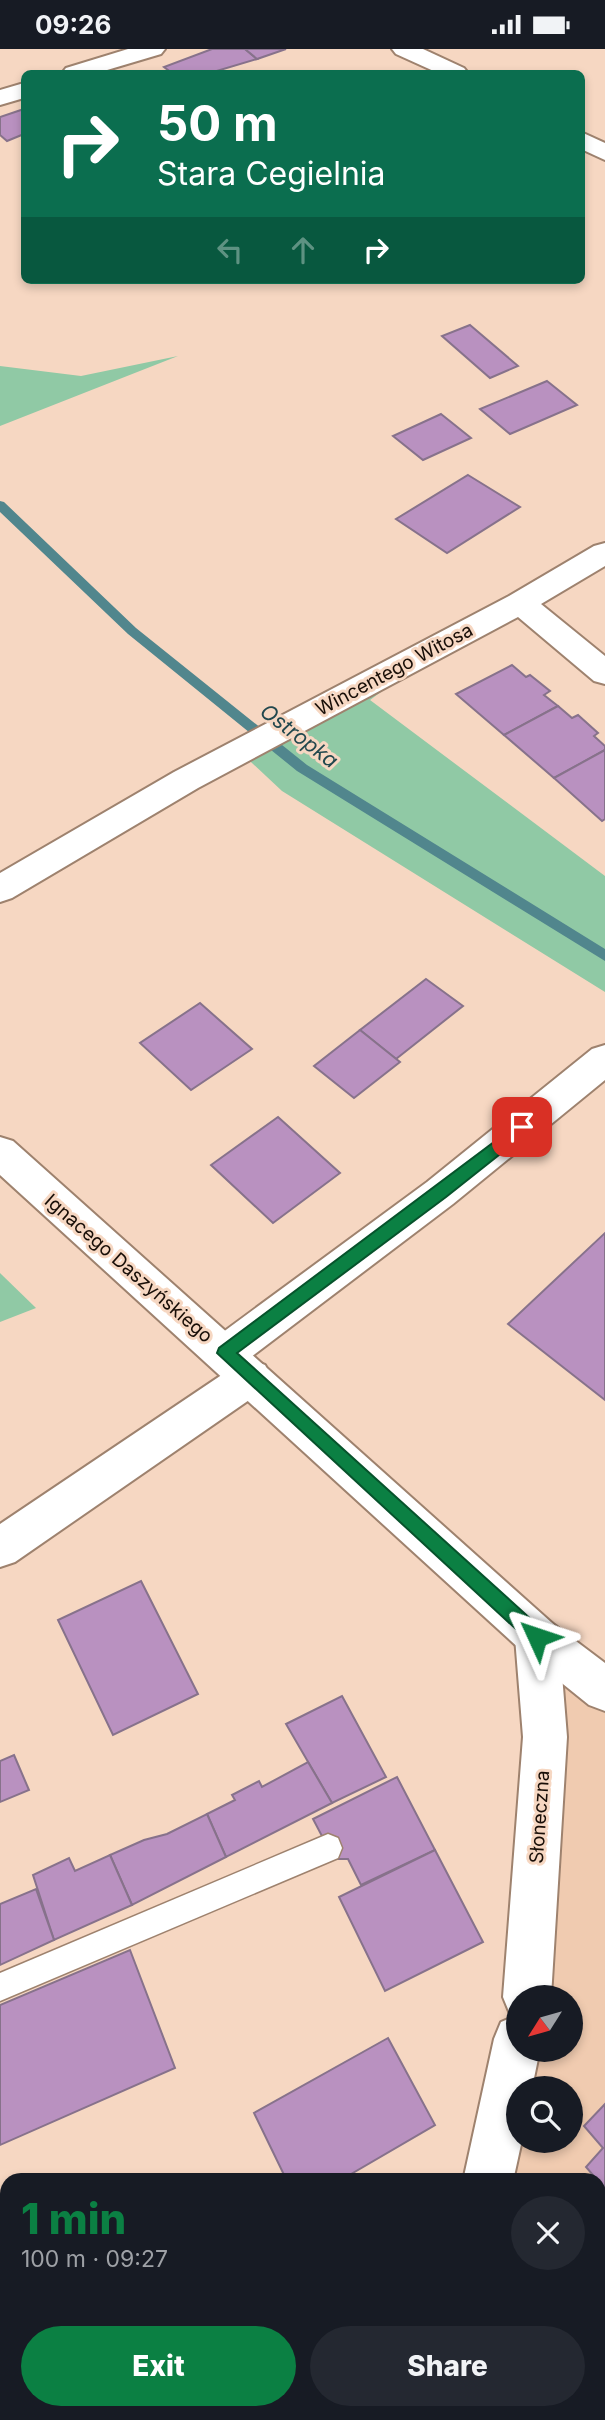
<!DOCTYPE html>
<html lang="en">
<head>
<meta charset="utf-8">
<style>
  :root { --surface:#171b24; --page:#242831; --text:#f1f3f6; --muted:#9ea1a6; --accent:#0b8043 }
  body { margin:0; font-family:Inter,sans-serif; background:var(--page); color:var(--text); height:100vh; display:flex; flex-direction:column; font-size:26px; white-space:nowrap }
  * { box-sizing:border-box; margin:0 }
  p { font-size:23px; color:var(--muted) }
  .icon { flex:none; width:38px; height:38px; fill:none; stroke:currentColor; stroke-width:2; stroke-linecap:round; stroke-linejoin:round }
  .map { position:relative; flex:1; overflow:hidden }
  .panel { position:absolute; left:0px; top:2124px; width:606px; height:247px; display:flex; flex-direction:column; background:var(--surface); border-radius:21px 21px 0 0; box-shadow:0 4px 10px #0003 }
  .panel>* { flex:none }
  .banner { position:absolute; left:21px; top:21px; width:564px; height:214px; border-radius:10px; box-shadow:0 4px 10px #0003; background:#0b6e4f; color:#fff; overflow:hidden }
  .needle { width:46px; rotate:233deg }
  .tools { position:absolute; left:506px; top:1936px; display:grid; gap:14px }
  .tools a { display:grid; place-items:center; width:77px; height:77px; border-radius:50%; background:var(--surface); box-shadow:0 4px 10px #0003; font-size:35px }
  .pin { position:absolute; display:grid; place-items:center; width:60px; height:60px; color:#fff; margin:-30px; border-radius:14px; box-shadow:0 4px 10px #0006 }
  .me { position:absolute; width:77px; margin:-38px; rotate:312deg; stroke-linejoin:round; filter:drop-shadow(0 0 5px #0008) }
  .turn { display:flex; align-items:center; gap:24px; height:147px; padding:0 21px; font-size:32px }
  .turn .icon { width:91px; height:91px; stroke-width:2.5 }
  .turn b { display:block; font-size:49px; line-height:60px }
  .lanes { display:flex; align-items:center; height:66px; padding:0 21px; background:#0003; justify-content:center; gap:35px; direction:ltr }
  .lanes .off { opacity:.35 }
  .round { display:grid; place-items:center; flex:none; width:74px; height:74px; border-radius:37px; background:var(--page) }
  .headline { display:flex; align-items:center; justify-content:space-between; height:119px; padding:0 21px }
  h1 { font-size:42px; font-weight:800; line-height:52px; color:var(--accent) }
  .button { display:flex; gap:14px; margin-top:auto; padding:14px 21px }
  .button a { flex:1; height:80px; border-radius:42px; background:var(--accent); color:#fff; font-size:28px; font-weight:800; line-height:80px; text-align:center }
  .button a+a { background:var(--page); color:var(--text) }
  .status { display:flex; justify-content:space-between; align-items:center; height:49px; padding:0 35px; background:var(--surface); direction:ltr }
  .status svg { height:19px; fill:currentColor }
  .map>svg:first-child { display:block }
  .built { fill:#f0cbb0; fill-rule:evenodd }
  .green { fill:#90c9a5 }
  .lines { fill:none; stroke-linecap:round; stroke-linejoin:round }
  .stream { fill:#51868d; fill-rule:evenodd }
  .building { fill:#b991c0; stroke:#87728b; stroke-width:2 }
  .service-casing { stroke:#9e826e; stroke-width:3 }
  .minor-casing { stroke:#9e826e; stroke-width:4 }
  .secondary-casing { stroke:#9e826e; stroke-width:4 }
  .service { fill:#fff; fill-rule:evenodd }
  .minor { fill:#fff; fill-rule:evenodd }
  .secondary { fill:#fff; fill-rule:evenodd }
  .route { fill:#0b8043; stroke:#07532c; stroke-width:2 }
  .labels { text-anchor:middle; stroke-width:6; stroke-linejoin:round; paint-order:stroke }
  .street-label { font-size:19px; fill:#180e07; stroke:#f6d7c2 }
  .water-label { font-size:21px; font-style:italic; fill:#22484e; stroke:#f6d7c2 }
</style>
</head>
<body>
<div class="status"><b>09:26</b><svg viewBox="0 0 49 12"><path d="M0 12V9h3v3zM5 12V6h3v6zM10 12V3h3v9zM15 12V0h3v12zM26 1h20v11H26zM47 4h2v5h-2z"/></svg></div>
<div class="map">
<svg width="605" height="2371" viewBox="0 0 605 2371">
  <rect width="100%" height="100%" fill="#f6d7c2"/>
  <path class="built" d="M537,1588L605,1641V2371H437L438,2364H598V2132L488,2131L518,2000H570V1948H527ZM518,2039H570V2091H518Z"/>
  <g class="green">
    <path d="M178,307L0,377V317L81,327Z"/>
    <path d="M471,576L370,651L605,827V943L282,742L237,700Z"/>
    <path d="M0,1224L36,1259L0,1273Z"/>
  </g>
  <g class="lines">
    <path class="stream" d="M0,452L4,453L136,579L307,716L605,900V912L297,722L128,585L0,463Z"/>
  </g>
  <g class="building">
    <path d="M212,0H245L257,10L210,24H172L164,18Z"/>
    <path d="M245,0H286L257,10Z"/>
    <path d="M24,60V85L7,92L0,86V68Z"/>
    <path d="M470,276L518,317L490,329L442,287Z"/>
    <path d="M547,332L577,356L510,385L480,360Z"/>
    <path d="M441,365L471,389L423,411L393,387Z"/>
    <path d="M468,426L520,458L447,504L396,470Z"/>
    <path d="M512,616L526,628L530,626L550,642L544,646L558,657L504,686L456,645Z"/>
    <path d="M558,657L572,669L578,666L598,684L594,687L605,697V701L554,729L504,686Z"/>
    <path d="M605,701V770L602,772L554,729Z"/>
    <path d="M426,930L463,957L396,1010L360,981Z"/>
    <path d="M200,954L252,1000L191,1041L140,994Z"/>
    <path d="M360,981L400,1013L354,1049L314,1017Z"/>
    <path d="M278,1068L340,1124L273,1174L211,1116Z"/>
    <path d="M605,1184V1351L508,1275Z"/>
    <path d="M141,1532L198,1645L113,1686L58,1571Z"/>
    <path d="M342,1647L386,1728L332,1754L286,1675Z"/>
    <path d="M14,1706L29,1741L0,1753V1712Z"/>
    <path d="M308,1713L332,1754L226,1808L207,1765L235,1751L232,1746L259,1732L262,1738Z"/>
    <path d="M397,1728L435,1801L361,1836L348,1810H334L313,1770Z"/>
    <path d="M207,1765L226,1808L132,1856L110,1806L144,1791L167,1785Z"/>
    <path d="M435,1801L483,1893L385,1942L339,1848Z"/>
    <path d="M110,1806L132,1856L54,1891L33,1826L69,1809L75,1822Z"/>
    <path d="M36,1840L54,1891L0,1916V1855Z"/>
    <path d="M130,1901L175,2019L0,2096V1956Z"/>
    <path d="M388,1989L435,2076L339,2132H287L254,2064Z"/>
    <path d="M605,2055V2140L586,2118L603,2099L584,2077Z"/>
    <path d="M605,2165V2224L599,2231L598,2173Z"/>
    <path d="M7,2174V2298L0,2301V2177Z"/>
    <path d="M7,2298V2363L0,2366V2301Z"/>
    <path d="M51,2364H207L205,2371H52Z"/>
    <path d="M207,2364H260L277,2371H205Z"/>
    <path d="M260,2364H309L307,2371H277Z"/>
  </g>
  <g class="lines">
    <defs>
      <path id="service" d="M328,1785L338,1789L342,1799L338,1809L0,1952V1924Z"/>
      <g id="minor">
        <path d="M128,0H165L161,5L97,24H62L66,19Z"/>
        <path d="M392,0H423L464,19L468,24H438L396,5Z"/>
        <path d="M24,34V49L0,56V41Z"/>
        <path d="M581,83L605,94V111L581,100Z"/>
        <path d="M605,494V517L541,555L605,607V635L594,632L518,568L198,739L12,849L0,853V824L174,723L509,547L594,497Z"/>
        <path d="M605,996V1031L453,1155L243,1314L251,1311L265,1316L271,1328L265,1340L15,1513L0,1518V1475L232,1319L225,1321L211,1316L205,1304L211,1292L427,1133L592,1000Z"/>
        <path d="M537,1568L552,1574L559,1588L567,1688L551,1948H518V2000H540L532,2039H518V2091H522L513,2132H463L494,1990L501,1973L515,1967L510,1965L503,1948L523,1688L515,1588L522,1574Z"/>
        <path d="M411,2364H465L464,2371H410Z"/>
      </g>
      <path id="secondary" d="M0,1088L13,1092L552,1574L605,1614V1662L589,1656L522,1602L0,1126Z"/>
    </defs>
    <use href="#service" class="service-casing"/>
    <use href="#minor" class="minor-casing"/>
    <use href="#secondary" class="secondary-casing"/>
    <use href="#service" class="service"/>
    <use href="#minor" class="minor"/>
    <use href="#secondary" class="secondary"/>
  </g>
  <path class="route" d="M522,1072L528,1074L530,1078L528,1083L446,1148L237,1304L544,1582L546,1588L544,1594L537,1597L531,1594L217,1304L219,1299Z"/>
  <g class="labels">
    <g class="street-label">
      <text transform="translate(394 620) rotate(-28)" y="7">Wincentego Witosa</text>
      <text transform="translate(129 1219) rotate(41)" y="7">Ignacego Daszyńskiego</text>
      <text transform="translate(539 1768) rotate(-86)" y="7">Słoneczna</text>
    </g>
    <g class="water-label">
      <text transform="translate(299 687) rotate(37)" y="7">Ostropka</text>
    </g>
  </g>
</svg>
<div class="tools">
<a><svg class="needle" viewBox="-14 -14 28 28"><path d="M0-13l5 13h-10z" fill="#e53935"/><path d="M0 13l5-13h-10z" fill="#9ea1a6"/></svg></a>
<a><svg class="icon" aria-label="search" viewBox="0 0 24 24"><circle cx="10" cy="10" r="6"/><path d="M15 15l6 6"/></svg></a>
</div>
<div class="pin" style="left:522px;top:1078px;background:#d93025"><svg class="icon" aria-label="arrive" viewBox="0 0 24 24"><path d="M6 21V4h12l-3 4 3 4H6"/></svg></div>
<svg class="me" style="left:537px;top:1588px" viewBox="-20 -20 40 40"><path d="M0-17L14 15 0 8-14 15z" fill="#0b8043" stroke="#fff" stroke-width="4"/></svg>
<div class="banner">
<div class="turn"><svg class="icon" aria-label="right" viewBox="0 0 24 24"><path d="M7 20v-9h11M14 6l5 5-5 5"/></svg><div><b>50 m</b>Stara Cegielnia</div></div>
<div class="lanes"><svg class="icon off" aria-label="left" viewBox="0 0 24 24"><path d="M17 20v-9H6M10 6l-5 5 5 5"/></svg><svg class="icon off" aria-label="ahead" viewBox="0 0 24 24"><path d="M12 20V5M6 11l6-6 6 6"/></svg><svg class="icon" aria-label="right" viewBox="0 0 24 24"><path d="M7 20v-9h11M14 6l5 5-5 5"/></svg></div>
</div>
<section class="panel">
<div class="headline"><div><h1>1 min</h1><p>100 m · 09:27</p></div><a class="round"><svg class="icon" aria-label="close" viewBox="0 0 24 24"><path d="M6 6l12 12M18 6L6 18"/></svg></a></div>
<div class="button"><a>Exit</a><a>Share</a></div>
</section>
</div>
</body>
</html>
